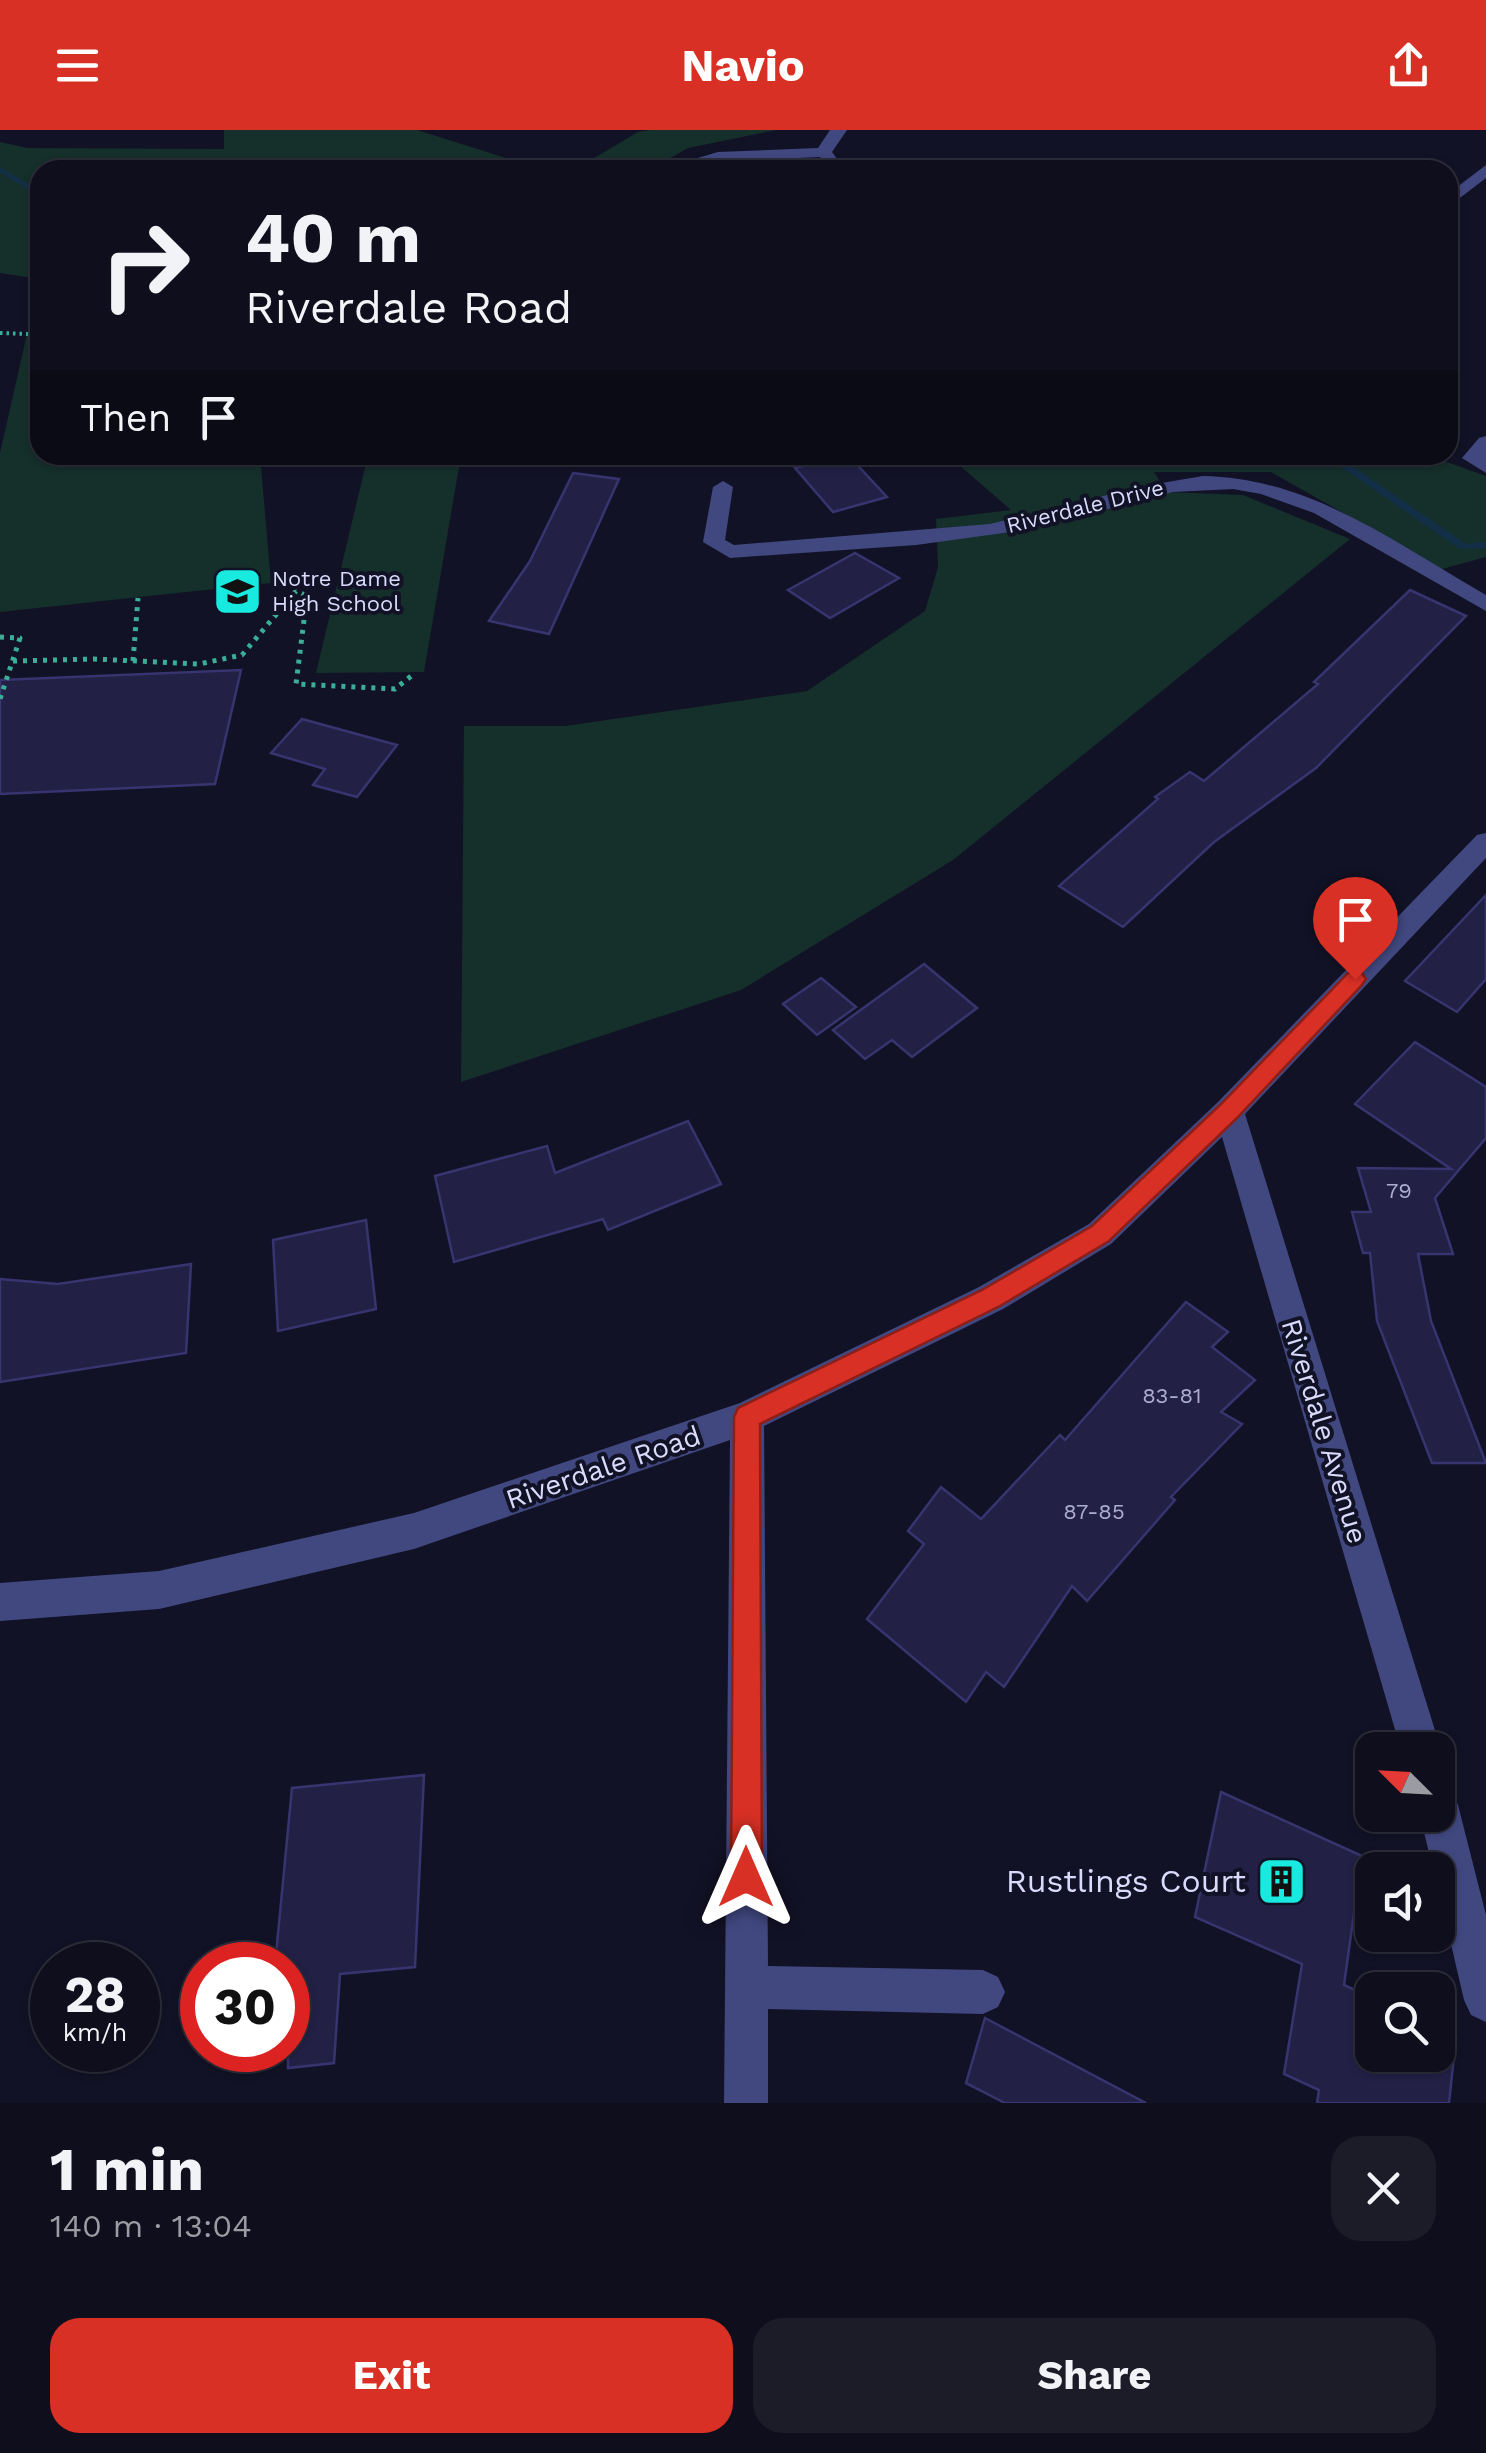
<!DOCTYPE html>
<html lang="en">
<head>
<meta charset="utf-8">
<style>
  :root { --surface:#0e0e1c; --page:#1c1c29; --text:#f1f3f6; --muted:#9b9ca3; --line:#2e2e3b; --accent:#d93025 }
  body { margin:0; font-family:"Work Sans",sans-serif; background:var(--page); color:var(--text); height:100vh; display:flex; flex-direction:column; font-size:38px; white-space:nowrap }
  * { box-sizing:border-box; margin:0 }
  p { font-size:32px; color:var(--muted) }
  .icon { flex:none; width:55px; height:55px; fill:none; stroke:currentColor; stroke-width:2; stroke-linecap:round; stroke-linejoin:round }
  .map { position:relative; height:1973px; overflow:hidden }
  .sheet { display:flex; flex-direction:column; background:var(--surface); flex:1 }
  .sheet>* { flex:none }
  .banner { position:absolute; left:30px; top:30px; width:1428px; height:305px; border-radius:30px; box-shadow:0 2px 8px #0004,0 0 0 2px var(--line); background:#0e0e1c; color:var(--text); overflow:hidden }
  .needle { width:65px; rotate:294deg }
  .buttons { position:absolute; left:1355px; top:1602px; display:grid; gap:20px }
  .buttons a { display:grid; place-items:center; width:100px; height:100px; border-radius:20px; background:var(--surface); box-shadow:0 2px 8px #0004,0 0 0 2px var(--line); font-size:50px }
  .speed { position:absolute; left:30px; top:1812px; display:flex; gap:20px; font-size:50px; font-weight:700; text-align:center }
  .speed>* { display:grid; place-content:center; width:130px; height:130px; border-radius:50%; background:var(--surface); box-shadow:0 2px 8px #0004,0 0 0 2px var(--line); line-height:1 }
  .speed small { font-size:25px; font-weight:400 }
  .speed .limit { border:15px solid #d22; background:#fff; color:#111 }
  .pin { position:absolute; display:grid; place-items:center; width:85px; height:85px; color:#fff; margin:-102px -42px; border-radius:50% 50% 50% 0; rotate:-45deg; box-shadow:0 0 10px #0007 }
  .pin .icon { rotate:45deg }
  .me { position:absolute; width:110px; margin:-55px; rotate:0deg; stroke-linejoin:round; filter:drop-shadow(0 0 8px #0008) }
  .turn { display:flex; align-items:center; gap:35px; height:210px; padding:0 50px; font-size:45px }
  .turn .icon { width:130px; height:130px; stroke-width:2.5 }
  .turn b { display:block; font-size:70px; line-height:85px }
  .then { display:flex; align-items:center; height:95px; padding:0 50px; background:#0003; gap:20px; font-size:38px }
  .round { display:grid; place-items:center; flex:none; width:105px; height:105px; border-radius:30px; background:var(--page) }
  .head { display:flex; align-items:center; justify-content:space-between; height:170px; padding:0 50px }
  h1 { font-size:60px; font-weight:700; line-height:75px }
  .cta { display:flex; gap:20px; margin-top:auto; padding:20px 50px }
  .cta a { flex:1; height:115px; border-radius:30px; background:var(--accent); color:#fff; font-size:40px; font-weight:700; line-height:115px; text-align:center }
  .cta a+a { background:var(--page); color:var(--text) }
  header { display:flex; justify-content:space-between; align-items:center; height:130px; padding:0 50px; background:var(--accent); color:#fff; font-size:45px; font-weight:700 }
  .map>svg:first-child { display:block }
  .green { fill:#152f2b }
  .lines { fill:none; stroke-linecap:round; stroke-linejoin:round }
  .stream { fill:#132f48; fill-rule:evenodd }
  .building { fill:#222045; stroke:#37346f; stroke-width:2.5 }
  .path-far1 { stroke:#3bae97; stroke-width:4; stroke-dasharray:2.5 4; stroke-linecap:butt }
  .path { stroke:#3bae97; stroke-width:5; stroke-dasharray:4 6; stroke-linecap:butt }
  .minor { fill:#414880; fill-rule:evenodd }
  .route { fill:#d93025; stroke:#8d1f18; stroke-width:2.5 }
  .labels { text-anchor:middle; stroke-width:8; stroke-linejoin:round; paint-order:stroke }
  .far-street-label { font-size:22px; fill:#dadbfc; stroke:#121226 }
  .far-poi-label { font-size:22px; fill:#dadbfc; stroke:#121226; text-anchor:start }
  .number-label { font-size:22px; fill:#acacce }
  .street-label { font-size:28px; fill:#dadbfc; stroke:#121226 }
  .near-poi-label { font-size:32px; fill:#dadbfc; stroke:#121226; text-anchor:end }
</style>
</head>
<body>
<header><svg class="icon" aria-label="menu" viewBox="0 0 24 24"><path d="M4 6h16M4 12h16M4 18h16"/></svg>Navio<svg class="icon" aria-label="share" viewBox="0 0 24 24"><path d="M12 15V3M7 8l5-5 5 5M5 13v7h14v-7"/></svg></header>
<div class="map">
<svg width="1486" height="1973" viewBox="0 0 1486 1973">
  <rect width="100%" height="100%" fill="#121226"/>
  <g class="green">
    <path d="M224,0H417L544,40H40V149L0,143V12L28,18L224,19Z"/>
    <path d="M649,0H776L688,18L649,40H574L638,2Z"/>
    <path d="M32,182H40V325H260L271,453L0,482V323Z"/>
    <path d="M368,325H461L424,542L316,543Z"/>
    <path d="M938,325H1427L1486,346V427L1442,439L1271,342H1154L1167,362L1243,365L1350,409L953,730L741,860L461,952L464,596H565L807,561L925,481L938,437L936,389L1011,380L959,335Z"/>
  </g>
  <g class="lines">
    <g class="stream">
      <path d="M0,37L40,61V67L0,42Z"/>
      <path d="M1324,325H1336L1466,414L1486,412V418L1460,419Z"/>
    </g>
  </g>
  <g class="building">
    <path d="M848,325L887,367L833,382L795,338Z"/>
    <path d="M573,343L619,349L549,504L489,491L530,431Z"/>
    <path d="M855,423L899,448L830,488L788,460Z"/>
    <path d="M1410,460L1466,486L1316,638L1214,712L1123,797L1059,756L1158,669L1155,667L1190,642L1204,651L1318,554L1314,552Z"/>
    <path d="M241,540L215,654L0,664V550Z"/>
    <path d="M302,589L397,615L357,667L313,655L325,639L271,623Z"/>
    <path d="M1486,765V849L1457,882L1405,851Z"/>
    <path d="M924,834L977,878L912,927L892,910L865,929L833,900Z"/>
    <path d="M821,848L856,877L817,905L783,874Z"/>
    <path d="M1415,912L1486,957V1008L1435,1068L1453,1124H1418L1431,1191L1486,1333H1432L1377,1191L1370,1123H1363L1352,1082H1371L1358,1038L1451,1039L1355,974Z"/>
    <path d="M688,991L721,1054L608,1100L603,1089L454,1132L435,1046L547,1016L555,1043Z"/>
    <path d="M366,1090L376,1179L278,1201L273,1110Z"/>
    <path d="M191,1134L186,1223L0,1252V1149L58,1154Z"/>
    <path d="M1186,1172L1228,1202L1212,1217L1255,1250L1221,1282L1242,1294L1171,1367L1175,1370L1087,1471L1072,1456L1004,1557L986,1542L966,1572L867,1489L924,1414L908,1401L941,1357L981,1389L1060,1305L1065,1310Z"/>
    <path d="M424,1645L415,1837L340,1844L334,1933L288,1938V1835H275L292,1658Z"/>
    <path d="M1221,1662L1362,1726L1344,1855L1372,1868V1925H1438V1899L1456,1908L1449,1973H1317L1319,1960L1284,1944L1302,1834L1195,1787Z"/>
    <path d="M985,1888L1146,1973H1005L966,1953Z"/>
  </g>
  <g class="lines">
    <path class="path-far1" d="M0,203L28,204"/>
    <g class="path">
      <path d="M0,507L20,508L0,569"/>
      <path d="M13,531L94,529L199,534L242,525L296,461L307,466L296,554L395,559L415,543"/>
      <path d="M133,531L138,468"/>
    </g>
    <g class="minor">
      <path d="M830,0H847L832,22L845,40H829L820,27L718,32L684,40H657L718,22L818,18Z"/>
      <path d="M1486,35V48L1448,77V64Z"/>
      <path d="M1486,306V343L1462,328L1479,308Z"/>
      <path d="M1203,346C1311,348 1395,413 1486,465V481L1314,383L1261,364L1233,359L1173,362L1026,400L916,415L730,428L703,412L713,357L723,351L733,357L725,410L734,415L990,394L1144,356Z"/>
      <path d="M1486,703V728L1245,984L1441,1620L1438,1628V1620H1401L1222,1007L1111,1114L1003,1179L764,1296L768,1836L983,1840L998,1847L1005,1862L998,1877L983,1884L768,1879V1973H724L730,1310L414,1419L159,1479L0,1491V1453L159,1441L414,1383L740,1273L979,1157L1089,1094L1218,972L1477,705Z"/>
      <path d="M1438,1655L1452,1661L1458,1675L1486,1785V1892L1471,1885L1464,1870L1438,1758V1740H1433L1420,1685H1438Z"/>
    </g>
  </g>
  <path class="route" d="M1355,841L1362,843L1366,849L1362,855L1237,988L1109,1111L1000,1176L760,1294L762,1747L758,1758L746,1762L735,1758L731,1747L734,1287L738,1278L982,1160L1092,1096L1221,974L1348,843Z"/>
  <defs>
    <symbol id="school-square" viewBox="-11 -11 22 22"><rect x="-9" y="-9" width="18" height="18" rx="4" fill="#18eae0" stroke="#121226"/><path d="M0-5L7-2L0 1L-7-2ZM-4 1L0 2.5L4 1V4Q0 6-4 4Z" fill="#111"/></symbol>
    <symbol id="building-square" viewBox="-11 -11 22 22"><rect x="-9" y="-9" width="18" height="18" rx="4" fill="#18eae0" stroke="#121226"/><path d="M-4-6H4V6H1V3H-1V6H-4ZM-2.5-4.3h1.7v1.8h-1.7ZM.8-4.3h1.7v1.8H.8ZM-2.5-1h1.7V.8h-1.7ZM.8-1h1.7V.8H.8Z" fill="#111"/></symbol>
  </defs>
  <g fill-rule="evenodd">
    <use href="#school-square" x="210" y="434" width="55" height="55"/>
    <use href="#building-square" x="1254" y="1724" width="55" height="55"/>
  </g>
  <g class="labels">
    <g class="far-street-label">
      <text transform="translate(1085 376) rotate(-14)" y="8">Riverdale Drive</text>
    </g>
    <g class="far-poi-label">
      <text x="272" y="456">Notre Dame<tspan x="272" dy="25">High School</tspan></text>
    </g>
    <g class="number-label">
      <text x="1399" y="1068">79</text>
      <text x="1172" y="1273">83-81</text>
      <text x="1094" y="1389">87-85</text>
    </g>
    <g class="street-label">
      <text transform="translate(1325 1301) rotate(73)" y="10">Riverdale Avenue</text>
      <text transform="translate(603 1337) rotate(-19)" y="10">Riverdale Road</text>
    </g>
    <g class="near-poi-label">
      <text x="1246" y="1762">Rustlings Court</text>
    </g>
  </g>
</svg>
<div class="buttons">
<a><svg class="needle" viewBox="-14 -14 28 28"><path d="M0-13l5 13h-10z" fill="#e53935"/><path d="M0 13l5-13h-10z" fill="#9b9ca3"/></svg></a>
<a><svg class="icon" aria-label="sound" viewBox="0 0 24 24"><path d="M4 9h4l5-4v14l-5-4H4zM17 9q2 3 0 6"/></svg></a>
<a><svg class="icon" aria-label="search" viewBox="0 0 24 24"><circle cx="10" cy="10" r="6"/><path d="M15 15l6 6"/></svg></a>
</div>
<div class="speed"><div>28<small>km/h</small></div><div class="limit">30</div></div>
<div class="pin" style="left:1355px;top:849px;background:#d93025"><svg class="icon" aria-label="arrive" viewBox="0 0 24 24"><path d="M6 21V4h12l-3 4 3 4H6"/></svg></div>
<svg class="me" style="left:746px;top:1747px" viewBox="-20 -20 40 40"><path d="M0-17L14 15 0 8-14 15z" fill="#d93025" stroke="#fff" stroke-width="4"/></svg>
<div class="banner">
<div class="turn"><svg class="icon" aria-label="right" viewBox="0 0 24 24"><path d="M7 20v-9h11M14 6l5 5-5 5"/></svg><div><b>40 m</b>Riverdale Road</div></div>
<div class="then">Then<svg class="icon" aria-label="arrive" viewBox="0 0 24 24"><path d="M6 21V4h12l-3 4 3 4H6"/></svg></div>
</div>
</div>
<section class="sheet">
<div class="head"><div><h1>1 min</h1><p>140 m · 13:04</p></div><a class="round"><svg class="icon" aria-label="close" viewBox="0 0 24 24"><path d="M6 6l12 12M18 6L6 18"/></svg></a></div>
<div class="cta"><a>Exit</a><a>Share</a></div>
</section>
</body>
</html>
